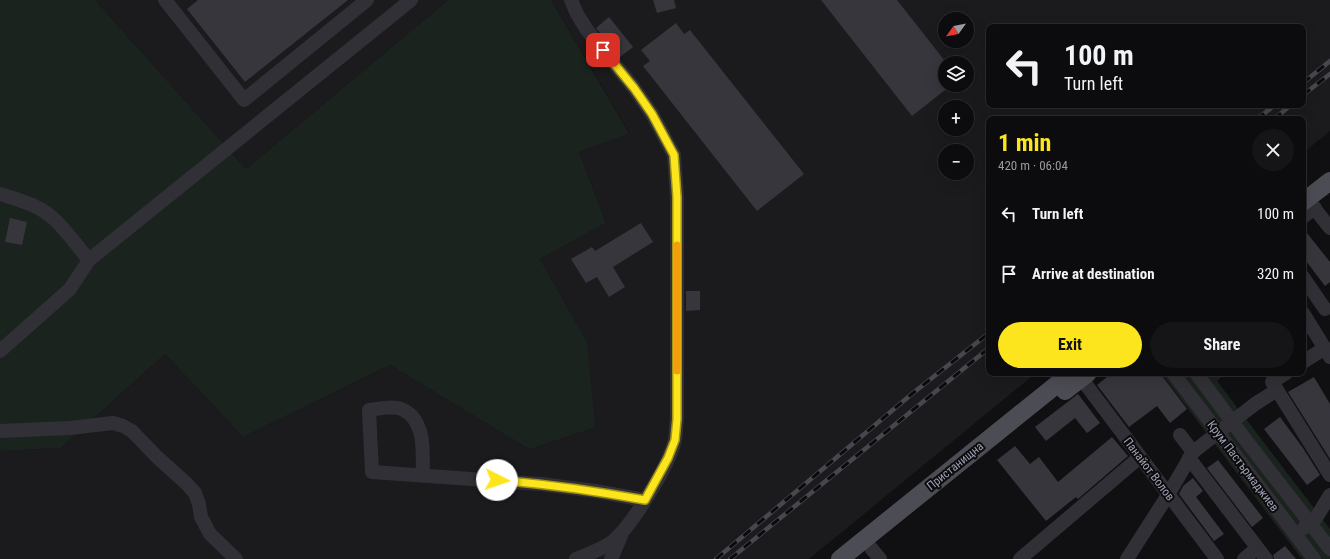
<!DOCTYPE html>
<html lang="en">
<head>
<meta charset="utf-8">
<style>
  :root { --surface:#0c0b0d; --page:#151416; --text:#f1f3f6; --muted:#9a9b9d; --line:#2c2b2e; --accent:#fce51c }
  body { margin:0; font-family:"Roboto Condensed",sans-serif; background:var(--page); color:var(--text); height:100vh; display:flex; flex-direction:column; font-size:15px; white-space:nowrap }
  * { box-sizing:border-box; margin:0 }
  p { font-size:13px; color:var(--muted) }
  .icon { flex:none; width:22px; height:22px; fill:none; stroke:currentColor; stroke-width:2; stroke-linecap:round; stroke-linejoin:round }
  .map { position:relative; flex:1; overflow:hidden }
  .sheet { position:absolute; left:986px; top:116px; width:320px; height:260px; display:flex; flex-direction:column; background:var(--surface); border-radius:8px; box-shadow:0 4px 16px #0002,0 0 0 1px var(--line) }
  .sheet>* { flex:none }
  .guide { position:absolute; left:986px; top:24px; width:320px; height:84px; border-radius:8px; box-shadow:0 4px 16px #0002,0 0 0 1px var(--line); background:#0c0b0d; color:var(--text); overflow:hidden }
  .needle { width:26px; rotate:237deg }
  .controls { position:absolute; left:938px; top:12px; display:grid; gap:8px }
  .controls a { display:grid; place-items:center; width:36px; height:36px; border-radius:50%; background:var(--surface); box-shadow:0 4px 16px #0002,0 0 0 1px var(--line); font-size:20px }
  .pin { position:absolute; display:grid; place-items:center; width:34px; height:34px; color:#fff; margin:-17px; border-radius:8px; box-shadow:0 2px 6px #0006 }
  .me { position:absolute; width:44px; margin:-22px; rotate:94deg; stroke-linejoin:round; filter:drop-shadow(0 0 3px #0008) }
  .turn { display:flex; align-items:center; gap:14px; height:84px; padding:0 12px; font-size:18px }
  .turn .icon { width:52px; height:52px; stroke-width:2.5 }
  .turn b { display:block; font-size:28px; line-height:34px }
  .round { display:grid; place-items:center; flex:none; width:42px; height:42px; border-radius:21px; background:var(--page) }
  .summary { display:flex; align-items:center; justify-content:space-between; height:68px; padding:0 12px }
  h1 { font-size:24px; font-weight:700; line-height:30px; color:var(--accent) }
  .button { display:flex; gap:8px; margin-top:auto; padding:8px 12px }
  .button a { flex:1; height:46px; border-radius:24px; background:var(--accent); color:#111; font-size:16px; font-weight:700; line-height:46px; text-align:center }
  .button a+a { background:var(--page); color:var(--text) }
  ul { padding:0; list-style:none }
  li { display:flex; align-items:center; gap:12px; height:60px; padding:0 12px }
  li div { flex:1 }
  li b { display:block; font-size:15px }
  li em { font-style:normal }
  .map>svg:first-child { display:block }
  .built { fill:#1b1b1e; fill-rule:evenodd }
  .green { fill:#1b231e }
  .building { fill:#37363c }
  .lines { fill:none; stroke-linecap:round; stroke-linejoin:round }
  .minor { stroke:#303036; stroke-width:14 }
  .major { stroke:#4c4c55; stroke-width:18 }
  .rail-casing { stroke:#47474f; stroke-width:4.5 }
  .rail { stroke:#0b0a0c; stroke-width:3; stroke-dasharray:9; stroke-linecap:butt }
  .route-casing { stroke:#a49512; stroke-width:10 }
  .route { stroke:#fce51c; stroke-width:7 }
  .slow { stroke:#f59e0b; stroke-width:7 }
  .labels { text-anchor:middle; stroke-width:4; stroke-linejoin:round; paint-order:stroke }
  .street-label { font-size:12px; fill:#9fa1b3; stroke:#0b0a0c }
</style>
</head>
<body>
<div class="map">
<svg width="1330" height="559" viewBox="0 0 1330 559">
  <rect width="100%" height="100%" fill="#100f11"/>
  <g class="built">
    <path d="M95,0H448L246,169Z"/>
    <path d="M551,0H1330V131L1303,153V119H989V373H1036L809,559H0V451L61,448L165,354L243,437L390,365L529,449L587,342L540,259L606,223L579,152L629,132ZM945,19H967V41H945ZM989,27H1303V105H989ZM945,63H967V85H945ZM945,107H967V129H945ZM945,151H967V173H945Z"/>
  </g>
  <g class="green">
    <path d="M0,0H95L246,169L448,0H551L629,133L579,152L606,223L540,259L587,342L595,427L529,449L390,365L243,437L165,354L61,448L0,451Z"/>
    <path d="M1161,373H1226L1217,381L1330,529V559H1302Z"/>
  </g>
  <g class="building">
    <path d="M198,0H348L245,82L187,9Z"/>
    <path d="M653,0H674L676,8L657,13Z"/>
    <path d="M821,0H897L945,61V90L912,116Z"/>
    <path d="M609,17L633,47L620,57L596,28Z"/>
    <path d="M676,23L684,34L690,30L804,174L757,211L643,66L650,61L641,50Z"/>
    <path d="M10,218L27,222L22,245L5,242Z"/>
    <path d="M641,223L653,242L613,267L625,287L609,297L597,277L586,283L571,259L592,247L595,251Z"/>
    <path d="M1303,228L1330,262V282L1325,286L1303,257Z"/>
    <path d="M686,291H700V310L686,311Z"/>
    <path d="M1112,373H1160L1187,409L1170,423L1157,406L1129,427L1097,385Z"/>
    <path d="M1314,377L1330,404V459L1288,392Z"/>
    <path d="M1078,394L1100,423L1087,433L1075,418L1046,441L1035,427Z"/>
    <path d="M1280,417L1303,448L1320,475L1307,485L1264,429Z"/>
    <path d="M1112,437L1128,456L1078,499L1076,497L1046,521L997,460L1015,446L1030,464L1039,457L1058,482Z"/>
    <path d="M1218,460L1263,518L1252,527L1207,468Z"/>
    <path d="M1193,478L1203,491L1196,497L1224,534L1214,541L1179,494L1183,486Z"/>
    <path d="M1285,546L1296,559H1274L1273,555Z"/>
  </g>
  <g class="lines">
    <g class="minor">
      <path d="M165,0L244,100L367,0"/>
      <path d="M571,0L577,14L587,30L634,88L652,114L674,155L677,197V419C676,426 676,434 675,440C669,465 632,526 612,542C601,550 588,554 576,559"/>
      <path d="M0,194C19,200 39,205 54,219C66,230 78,247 89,260L411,0"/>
      <path d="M1307,199L1330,228"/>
      <path d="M1303,217L1315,208"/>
      <path d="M1303,277L1325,309"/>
      <path d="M1303,313L1330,357"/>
      <path d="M0,351L70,289L89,260"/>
      <path d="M1303,362L1325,348"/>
      <path d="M1173,373L1314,559"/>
      <path d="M1196,373L1245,439L1330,549"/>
      <path d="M1286,373L1272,382L1330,475"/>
      <path d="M1081,378L1217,559"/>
      <path d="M0,431L70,428L113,423L123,426L132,431L157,457L187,484L195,493L199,504L201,517L210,534L236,559"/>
      <path d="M1180,435L1193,452"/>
      <path d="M1189,458L1266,559"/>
      <path d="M423,475C422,454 426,432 411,415C407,412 402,408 397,408C388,406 378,409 369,410L372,472L541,484L595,491L645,500"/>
      <path d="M1304,528L1316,518L1330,495"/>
      <path d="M871,548L880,559"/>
      <path d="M611,559L621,536"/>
      <path d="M1020,559L1140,457"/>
      <path d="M1127,559L1168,495L1193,452L1255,404L1277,390"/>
      <path d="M1244,559L1257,548"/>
    </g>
    <g class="major">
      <path d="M1303,202L1330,181"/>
      <path d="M1065,391L1088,373"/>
      <path d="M840,559L1071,373"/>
    </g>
    <defs>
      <g id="rail">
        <path d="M1303,83L1330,61"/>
        <path d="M1303,95L1330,74"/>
        <path d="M1257,119L1275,105"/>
        <path d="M1274,119L1291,105"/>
        <path d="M716,559L913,393L989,333"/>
        <path d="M730,559L989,348"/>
      </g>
    </defs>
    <use href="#rail" class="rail-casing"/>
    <use href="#rail" class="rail"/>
  </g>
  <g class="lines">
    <defs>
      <path id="route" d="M497,480C547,484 596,491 645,500L668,458L675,440L677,419V197L674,155L652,114L634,88L603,50"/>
    </defs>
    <use href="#route" class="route-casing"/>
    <use href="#route" class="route"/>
    <path class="slow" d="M677,371V245"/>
  </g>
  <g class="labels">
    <g class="street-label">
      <text transform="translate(955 466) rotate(-39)" y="4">Пристанищна</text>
      <text transform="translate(1243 466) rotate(53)" y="4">Крум Пастърмаджиев</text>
      <text transform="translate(1149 469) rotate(53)" y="4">Панайот Волов</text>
    </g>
  </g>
</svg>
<div class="controls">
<a><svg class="needle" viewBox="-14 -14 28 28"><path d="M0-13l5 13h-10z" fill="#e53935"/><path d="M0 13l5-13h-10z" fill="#9a9b9d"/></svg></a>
<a><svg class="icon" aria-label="layers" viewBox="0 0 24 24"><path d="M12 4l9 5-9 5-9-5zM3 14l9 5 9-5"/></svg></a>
<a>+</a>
<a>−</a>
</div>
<div class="pin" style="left:603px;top:50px;background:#d93025"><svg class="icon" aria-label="arrive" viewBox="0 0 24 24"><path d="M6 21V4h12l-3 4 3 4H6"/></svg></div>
<svg class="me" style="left:497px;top:480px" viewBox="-20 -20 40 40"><circle r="19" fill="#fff"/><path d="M0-13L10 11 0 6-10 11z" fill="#fce51c"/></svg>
<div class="guide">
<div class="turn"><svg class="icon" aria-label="left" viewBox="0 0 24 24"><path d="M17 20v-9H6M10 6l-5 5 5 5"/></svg><div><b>100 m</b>Turn left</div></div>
</div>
<section class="sheet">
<div class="summary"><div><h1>1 min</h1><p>420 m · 06:04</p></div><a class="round"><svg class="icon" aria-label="close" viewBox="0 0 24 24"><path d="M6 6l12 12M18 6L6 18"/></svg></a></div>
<ul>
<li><svg class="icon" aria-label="left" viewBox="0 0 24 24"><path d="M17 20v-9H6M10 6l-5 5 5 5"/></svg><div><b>Turn left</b></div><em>100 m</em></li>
<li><svg class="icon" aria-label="arrive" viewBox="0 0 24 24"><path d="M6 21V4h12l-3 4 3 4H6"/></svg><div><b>Arrive at destination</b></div><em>320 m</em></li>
</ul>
<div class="button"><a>Exit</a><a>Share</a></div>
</section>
</div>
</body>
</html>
